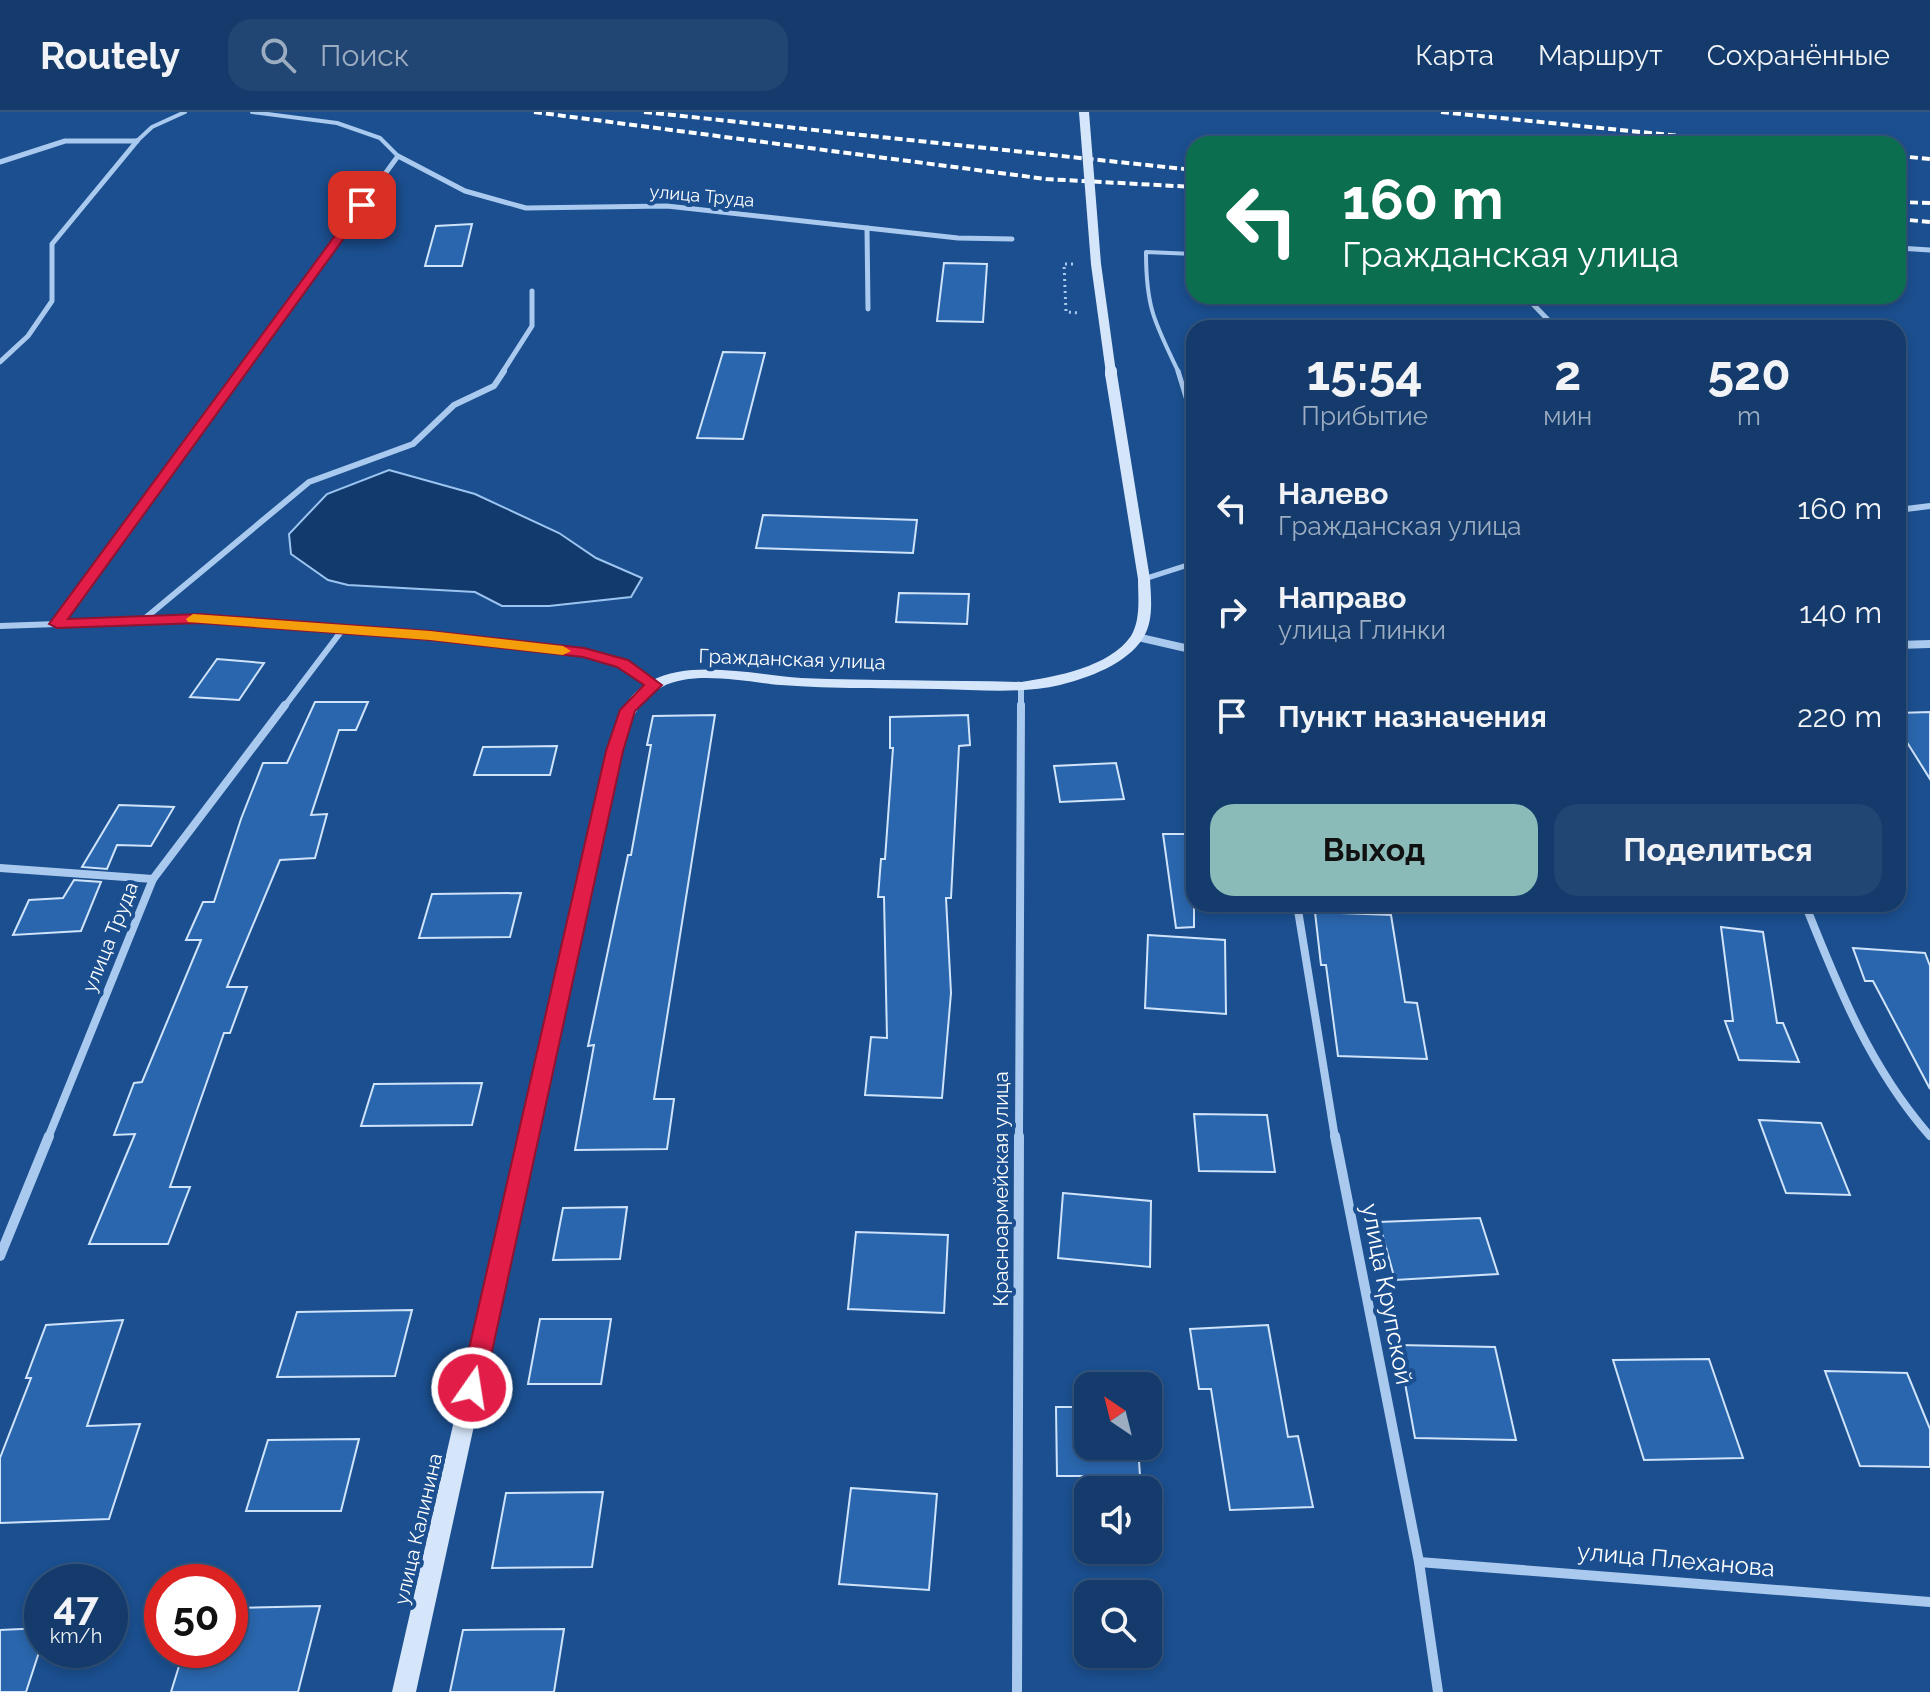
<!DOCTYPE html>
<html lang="ru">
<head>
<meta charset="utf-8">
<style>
  :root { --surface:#143b6b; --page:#214673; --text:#f1f3f6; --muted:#9dadc1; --line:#33557e; --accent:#8bbbb9 }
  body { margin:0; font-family:Raleway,sans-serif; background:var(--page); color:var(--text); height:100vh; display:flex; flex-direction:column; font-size:30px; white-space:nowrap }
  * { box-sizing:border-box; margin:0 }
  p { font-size:26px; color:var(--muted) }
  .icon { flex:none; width:44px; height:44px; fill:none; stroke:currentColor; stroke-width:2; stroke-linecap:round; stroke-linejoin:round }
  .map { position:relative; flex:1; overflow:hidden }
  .details { position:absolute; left:1186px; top:208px; width:720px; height:592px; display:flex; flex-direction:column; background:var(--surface); border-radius:24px; box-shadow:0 4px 12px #0003,0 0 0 2px var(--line) }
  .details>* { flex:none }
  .hud { position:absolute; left:1186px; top:24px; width:720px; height:168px; border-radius:24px; box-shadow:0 4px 12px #0003,0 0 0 2px var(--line); background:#0b6e4f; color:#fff; overflow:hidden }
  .needle { width:52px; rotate:325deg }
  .buttons { position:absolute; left:1074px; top:1260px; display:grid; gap:16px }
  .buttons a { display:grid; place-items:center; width:88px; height:88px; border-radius:16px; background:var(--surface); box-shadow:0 4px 12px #0003,0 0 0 2px var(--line); font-size:40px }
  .speed { position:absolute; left:24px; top:1452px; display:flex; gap:16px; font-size:40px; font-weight:700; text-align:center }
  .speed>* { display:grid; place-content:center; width:104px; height:104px; border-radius:50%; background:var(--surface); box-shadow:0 4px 12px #0003,0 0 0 2px var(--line); line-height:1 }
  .speed small { font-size:20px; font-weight:400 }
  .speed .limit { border:12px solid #d22; background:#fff; color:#111 }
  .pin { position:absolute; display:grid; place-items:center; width:68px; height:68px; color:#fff; margin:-34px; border-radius:16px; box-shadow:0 4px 12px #0006 }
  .me { position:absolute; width:88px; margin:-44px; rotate:13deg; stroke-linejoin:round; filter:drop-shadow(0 0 6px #0008) }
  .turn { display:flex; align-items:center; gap:28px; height:168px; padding:0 24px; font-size:36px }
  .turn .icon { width:104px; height:104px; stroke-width:2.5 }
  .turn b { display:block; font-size:56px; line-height:68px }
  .eta { display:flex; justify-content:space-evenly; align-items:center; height:136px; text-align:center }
  .eta b { font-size:48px; font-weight:700; line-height:56px }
  .cta { display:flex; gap:16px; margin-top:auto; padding:16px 24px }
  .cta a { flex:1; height:92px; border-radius:24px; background:var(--accent); color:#111; font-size:32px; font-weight:700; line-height:92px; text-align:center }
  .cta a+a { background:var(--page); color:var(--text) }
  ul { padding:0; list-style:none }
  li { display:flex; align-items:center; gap:24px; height:104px; padding:0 24px }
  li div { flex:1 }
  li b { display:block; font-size:30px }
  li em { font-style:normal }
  header { display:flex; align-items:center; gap:48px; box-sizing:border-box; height:112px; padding:0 40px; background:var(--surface); border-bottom:2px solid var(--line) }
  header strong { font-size:38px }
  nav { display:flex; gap:44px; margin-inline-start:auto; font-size:28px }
  .search { width:560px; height:72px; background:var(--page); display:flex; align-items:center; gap:20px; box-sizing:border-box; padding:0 28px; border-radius:24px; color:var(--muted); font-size:30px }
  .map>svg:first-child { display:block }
  .water { fill:#123a6d; stroke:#9cc4f0; stroke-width:2 }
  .building { fill:#2a66ad; stroke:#cfe3fa; stroke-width:2 }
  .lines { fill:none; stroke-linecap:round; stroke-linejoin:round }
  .path { stroke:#a9c9ee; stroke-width:3; stroke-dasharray:2 4; stroke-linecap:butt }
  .service-far1 { stroke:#a9c9ee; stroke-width:4 }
  .service { stroke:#a9c9ee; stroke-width:5 }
  .minor-far3 { stroke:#a9c9ee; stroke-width:5 }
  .minor-far2 { stroke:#a9c9ee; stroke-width:6 }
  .minor-far1 { stroke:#a9c9ee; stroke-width:8 }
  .minor { stroke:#a9c9ee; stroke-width:10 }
  .tertiary { fill:#a9c9ee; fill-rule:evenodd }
  .secondary { fill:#d6e6fa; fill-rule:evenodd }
  .rail { stroke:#fff; stroke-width:4; stroke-dasharray:8 4; stroke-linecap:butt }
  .secondary-bridge-far1 { stroke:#d6e6fa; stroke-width:10 }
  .secondary-bridge { stroke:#d6e6fa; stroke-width:12 }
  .route { fill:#e11d48; stroke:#92132f; stroke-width:2 }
  .slow { fill:#f59e0b }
  .labels { text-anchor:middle; stroke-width:8; stroke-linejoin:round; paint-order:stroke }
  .far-street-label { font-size:18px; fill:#fff; stroke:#1b4f8f }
  .street-label { font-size:20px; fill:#fff; stroke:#1b4f8f }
  .near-street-label { font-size:24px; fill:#fff; stroke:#1b4f8f }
</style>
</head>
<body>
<header>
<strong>Routely</strong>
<div class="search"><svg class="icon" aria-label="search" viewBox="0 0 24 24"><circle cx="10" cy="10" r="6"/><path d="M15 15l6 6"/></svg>Поиск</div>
<nav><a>Карта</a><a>Маршрут</a><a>Сохранённые</a></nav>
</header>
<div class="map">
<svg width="1930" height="1580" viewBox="0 0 1930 1580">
  <rect width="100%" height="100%" fill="#1b4f8f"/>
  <path class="water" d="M389,358L475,382L559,421L596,446L642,466L631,485L549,494H502L475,480L348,473L328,468L291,442L289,422L327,382Z"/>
  <g class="building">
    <path d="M472,112L462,154H425L436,114Z"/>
    <path d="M944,151L987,152L983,210L937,209Z"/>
    <path d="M723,240L765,241L743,327L697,326Z"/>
    <path d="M763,403L917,408L913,441L756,436Z"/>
    <path d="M899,481L969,482L967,512L896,510Z"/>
    <path d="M217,547L264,551L239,588L190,585Z"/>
    <path d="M315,590H368L356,618H339L311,703L327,702L315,746L280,748L227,875H247L230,921H224L170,1075H190L168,1132H89L135,1022L114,1023L134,971L142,970L201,828H186L203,790H214L241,707L263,651H287Z"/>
    <path d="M1930,600V667L1898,616V601Z"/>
    <path d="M715,603L654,987H674L667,1037L575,1038L594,933L588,934L628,743H631L651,633H647L653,604Z"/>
    <path d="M968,603L970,633L959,634L951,786H946L951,881L942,986L865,983L871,925L887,926L884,785H878L881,747H885L893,636H890V605Z"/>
    <path d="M557,634L550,663H474L483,635Z"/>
    <path d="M1116,651L1124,687L1060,690L1054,654Z"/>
    <path d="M119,693L174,695L151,734L117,733L107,757L82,755Z"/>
    <path d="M1163,722H1194V815L1176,816Z"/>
    <path d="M74,768L101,770L81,819L13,823L29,788L63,786Z"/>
    <path d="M521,781L510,825L419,826L432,782Z"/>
    <path d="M1315,800L1391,803L1405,890L1417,891L1427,947L1338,944L1326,853H1321Z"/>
    <path d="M1721,815L1763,820L1777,911H1783L1799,950L1739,948L1725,909H1733Z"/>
    <path d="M1148,823L1225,828L1226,902L1145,896Z"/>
    <path d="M1853,836L1925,841L1930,854V977L1873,869H1865Z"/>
    <path d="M482,971L472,1013L361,1014L374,972Z"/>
    <path d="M1194,1002L1267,1003L1275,1060L1199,1059Z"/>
    <path d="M1759,1008L1821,1011L1850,1083L1786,1081Z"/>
    <path d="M1063,1081L1151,1089L1150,1155L1058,1146Z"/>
    <path d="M627,1095L620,1147L553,1148L563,1096Z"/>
    <path d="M1480,1106L1498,1162L1395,1168L1379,1110Z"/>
    <path d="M856,1120L948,1123L944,1201L848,1197Z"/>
    <path d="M412,1198L395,1264L277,1265L297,1200Z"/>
    <path d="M540,1207H611L601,1272H528Z"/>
    <path d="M123,1208L87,1314L140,1312L109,1407L0,1411V1346L31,1266H26L46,1213Z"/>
    <path d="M1268,1213L1288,1325L1298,1324L1313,1395L1230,1398L1211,1277H1199L1190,1217Z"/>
    <path d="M1398,1233L1495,1235L1516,1328L1415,1326Z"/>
    <path d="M1709,1247L1743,1346L1644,1348L1613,1248Z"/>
    <path d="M1825,1259L1907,1261L1930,1317V1355L1860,1354Z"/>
    <path d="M1056,1295H1088V1334H1138L1140,1364H1057Z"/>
    <path d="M359,1327L341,1399H246L268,1328Z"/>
    <path d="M851,1376L937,1382L929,1478L839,1472Z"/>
    <path d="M603,1380L592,1455L492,1456L506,1381Z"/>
    <path d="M320,1494L298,1580H171L184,1538H230V1496Z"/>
    <path d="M42,1516V1531L26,1580H0V1518Z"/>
    <path d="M564,1517L554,1580H450L463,1518Z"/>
  </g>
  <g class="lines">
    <path class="path" d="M1073,152H1064L1066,200L1080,201"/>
    <g class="service-far1">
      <path d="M252,0L337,11L380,26L398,44"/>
      <path d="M137,29L152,15L185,0"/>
      <path d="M1179,261C1155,211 1146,197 1146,140L1194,142"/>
    </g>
    <g class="service">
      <path d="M1178,259L1194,311"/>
      <path d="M1144,467L1194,451"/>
    </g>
    <g class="minor-far3">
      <path d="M0,50L65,29H137"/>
      <path d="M867,116L868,197"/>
      <path d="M1898,136L1930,138"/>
      <path d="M1525,184L1556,216"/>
      <path d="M0,250L28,224L52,189V132L137,29"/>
      <path d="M240,261L398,44L465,79L526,96L667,94L958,126L1012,127"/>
      <path d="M502,261L532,214V179"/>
    </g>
    <g class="minor-far2">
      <path d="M1898,398L1930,394"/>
      <path d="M143,508L309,370L413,332L454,293L494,274L504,259"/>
      <path d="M57,512L242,259"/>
      <path d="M0,514L200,507L430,524L584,541L623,551L654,573"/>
      <path d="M284,595L343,517"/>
      <path d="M1021,595V574"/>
    </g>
    <g class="minor-far1">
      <path d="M0,756L153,767"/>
      <path d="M1297,792L1335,1026"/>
      <path d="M1805,792C1838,875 1870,956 1930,1024"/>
      <path d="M48,1026L153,767L285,593"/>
      <path d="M1019,1026L1021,593"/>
    </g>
    <g class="minor">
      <path d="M1335,1024L1419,1450L1438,1580"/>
      <path d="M0,1144L49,1024"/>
      <path d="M1419,1450L1930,1490"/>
      <path d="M1017,1580L1019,1024"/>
    </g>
    <g class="tertiary">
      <path d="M1137,521L1194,534V542L1133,528V522Z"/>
      <path d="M1930,528V536L1898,537V529Z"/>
    </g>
    <path class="secondary" d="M1111,259L1117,262L1150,467C1151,486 1154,509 1143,526C1127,552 1088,566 1060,573C1021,582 979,578 939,577C887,576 834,577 781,573C746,570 693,558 662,575C635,589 630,613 621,639L416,1580H392L607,639C616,611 623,584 651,569C692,547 756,563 801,566C874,569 948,568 1021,570C1055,565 1110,555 1131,524C1141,507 1138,485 1138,467L1105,262Z"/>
    <g class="rail">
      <path d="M534,0L1046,67L1194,75"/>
      <path d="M644,0L1194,58"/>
      <path d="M1441,0L1760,32"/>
      <path d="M1898,44L1930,47"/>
      <path d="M1898,90L1930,91"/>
      <path d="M1898,107L1930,110"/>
    </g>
    <path class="secondary-bridge-far1" d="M1084,0L1096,152L1111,261"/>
    <path class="secondary-bridge" d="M1111,259V262"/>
  </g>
  <path class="route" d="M359,91L368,93L68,507L200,502L430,519L584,536L628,548L662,573L635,599L623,639L484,1276L480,1284L472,1287L464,1284L460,1276L606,639L620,598L644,573L617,555L583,545L430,528L200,511L57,516L49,512Z"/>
  <path class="slow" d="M193,502L430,519L563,534L571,539L563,543L430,528L188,510L186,507Z"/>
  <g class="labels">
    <g class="far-street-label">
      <text transform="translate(702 84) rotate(5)" y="6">улица Труда</text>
    </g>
    <g class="street-label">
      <text transform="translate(792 547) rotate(2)" y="7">Гражданская улица</text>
      <text transform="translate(110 825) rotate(-68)" y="7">улица Труда</text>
      <text transform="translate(1001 1077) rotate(-90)" y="7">Красноармейская улица</text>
      <text transform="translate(418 1417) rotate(-77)" y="7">улица Калинина</text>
    </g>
    <g class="near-street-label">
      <text transform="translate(1387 1182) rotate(79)" y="8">улица Крупской</text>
      <text transform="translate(1676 1448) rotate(5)" y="8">улица Плеханова</text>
    </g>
  </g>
</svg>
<div class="buttons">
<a><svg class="needle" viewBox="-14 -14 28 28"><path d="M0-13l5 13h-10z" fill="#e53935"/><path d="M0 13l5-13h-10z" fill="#9dadc1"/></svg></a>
<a><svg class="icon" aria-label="sound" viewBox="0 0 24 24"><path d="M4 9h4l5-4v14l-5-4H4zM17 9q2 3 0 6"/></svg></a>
<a><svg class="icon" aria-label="search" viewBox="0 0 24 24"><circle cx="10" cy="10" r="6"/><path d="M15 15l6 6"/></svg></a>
</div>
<div class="speed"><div>47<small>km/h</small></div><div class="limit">50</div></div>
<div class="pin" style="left:362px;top:93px;background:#d93025"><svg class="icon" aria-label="arrive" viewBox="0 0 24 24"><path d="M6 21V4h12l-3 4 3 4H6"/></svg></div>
<svg class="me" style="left:472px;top:1276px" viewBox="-20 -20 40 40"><circle r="17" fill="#e11d48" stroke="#fff" stroke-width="3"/><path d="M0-11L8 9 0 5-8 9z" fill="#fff"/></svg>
<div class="hud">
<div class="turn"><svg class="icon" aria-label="left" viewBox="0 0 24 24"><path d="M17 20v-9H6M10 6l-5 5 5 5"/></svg><div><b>160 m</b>Гражданская улица</div></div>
</div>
<section class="details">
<div class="eta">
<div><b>15:54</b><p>Прибытие</p></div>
<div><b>2</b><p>мин</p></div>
<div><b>520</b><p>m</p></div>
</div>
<ul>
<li><svg class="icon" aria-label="left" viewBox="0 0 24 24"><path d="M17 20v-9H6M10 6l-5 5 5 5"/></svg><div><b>Налево</b><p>Гражданская улица</p></div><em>160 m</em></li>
<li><svg class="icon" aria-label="right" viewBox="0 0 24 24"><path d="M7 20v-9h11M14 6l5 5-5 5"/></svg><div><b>Направо</b><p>улица Глинки</p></div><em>140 m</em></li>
<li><svg class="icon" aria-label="arrive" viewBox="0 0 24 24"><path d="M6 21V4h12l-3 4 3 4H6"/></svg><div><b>Пункт назначения</b></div><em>220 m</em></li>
</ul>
<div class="cta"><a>Выход</a><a>Поделиться</a></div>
</section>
</div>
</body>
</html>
